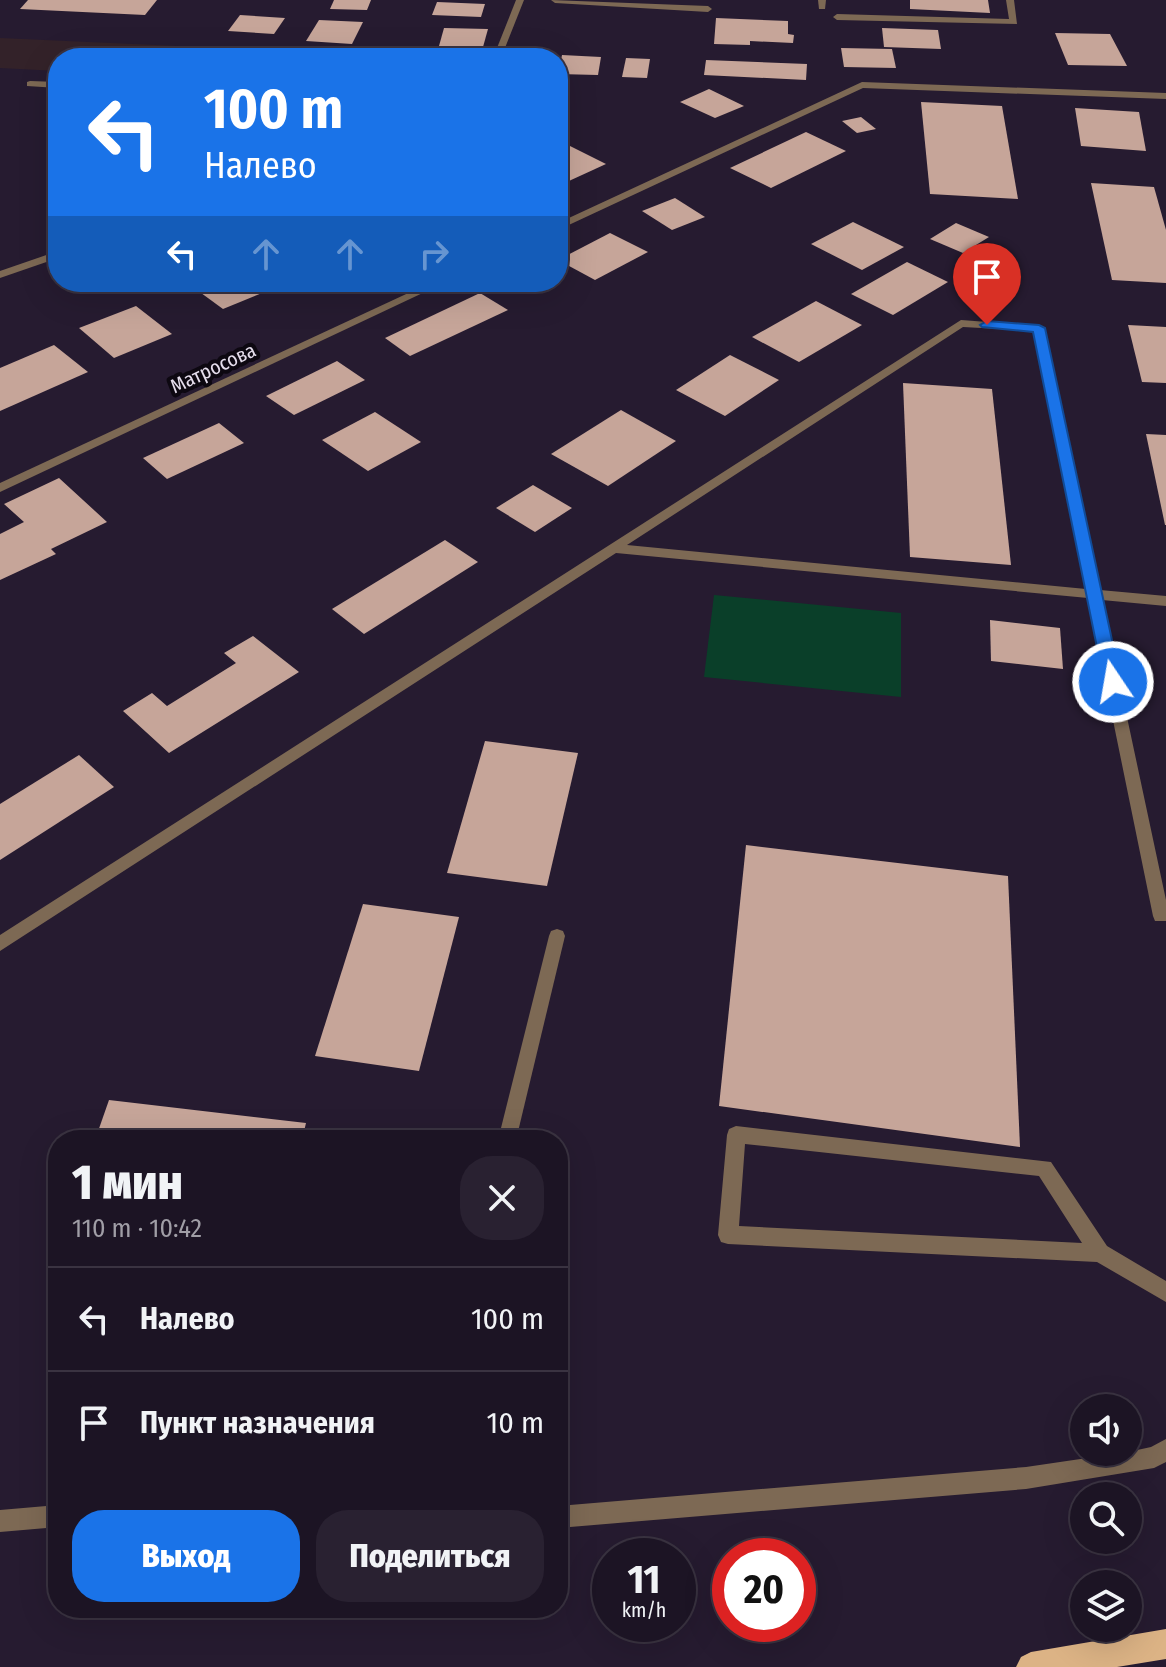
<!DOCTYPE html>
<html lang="ru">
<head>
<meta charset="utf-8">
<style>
  :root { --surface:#1c1424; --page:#292131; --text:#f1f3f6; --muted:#a09ea6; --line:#3a3341; --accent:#1a73e8 }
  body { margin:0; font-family:"Fira Sans Condensed",sans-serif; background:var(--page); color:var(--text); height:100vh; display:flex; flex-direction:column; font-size:30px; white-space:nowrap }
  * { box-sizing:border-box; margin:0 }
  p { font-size:26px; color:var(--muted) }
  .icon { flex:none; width:44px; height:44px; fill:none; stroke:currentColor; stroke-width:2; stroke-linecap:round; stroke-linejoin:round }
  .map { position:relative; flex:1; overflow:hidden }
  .sheet { position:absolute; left:48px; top:1130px; width:520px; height:488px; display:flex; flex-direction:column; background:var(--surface); border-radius:32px; box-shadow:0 8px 32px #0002,0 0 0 2px var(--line) }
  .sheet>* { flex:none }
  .banner { position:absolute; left:48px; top:48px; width:520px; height:244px; border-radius:32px; box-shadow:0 8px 32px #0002,0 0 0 2px var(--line); background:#1a73e8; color:#fff; overflow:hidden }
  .fabs { position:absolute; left:1070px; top:1394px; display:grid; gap:16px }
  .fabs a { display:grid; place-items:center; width:72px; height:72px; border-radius:50%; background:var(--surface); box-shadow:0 8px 32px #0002,0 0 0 2px var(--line); font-size:40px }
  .speed { position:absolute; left:592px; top:1538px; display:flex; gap:16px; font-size:40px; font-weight:700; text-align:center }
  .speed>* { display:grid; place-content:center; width:104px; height:104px; border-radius:50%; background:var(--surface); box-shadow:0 8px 32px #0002,0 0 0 2px var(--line); line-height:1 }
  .speed small { font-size:20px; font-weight:400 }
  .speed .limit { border:12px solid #d22; background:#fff; color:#111 }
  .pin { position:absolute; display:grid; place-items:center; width:68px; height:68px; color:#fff; margin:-82px -34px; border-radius:50% 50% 50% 0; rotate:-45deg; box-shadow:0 0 8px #0007 }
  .pin .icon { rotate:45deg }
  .me { position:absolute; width:88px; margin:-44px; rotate:348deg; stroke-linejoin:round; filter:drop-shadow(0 0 6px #0008) }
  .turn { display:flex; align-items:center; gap:28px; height:168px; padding:0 24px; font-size:36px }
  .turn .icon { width:104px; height:104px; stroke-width:2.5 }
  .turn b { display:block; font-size:56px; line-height:68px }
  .lanes { display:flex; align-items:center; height:76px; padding:0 24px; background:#0003; justify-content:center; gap:40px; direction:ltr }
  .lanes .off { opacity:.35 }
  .round { display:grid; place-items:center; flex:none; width:84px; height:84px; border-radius:32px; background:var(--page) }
  .summary { display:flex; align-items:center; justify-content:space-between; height:136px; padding:0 24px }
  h1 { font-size:48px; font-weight:800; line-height:60px }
  .cta { display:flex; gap:16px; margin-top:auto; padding:16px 24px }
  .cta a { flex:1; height:92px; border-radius:32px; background:var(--accent); color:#fff; font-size:32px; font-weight:800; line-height:92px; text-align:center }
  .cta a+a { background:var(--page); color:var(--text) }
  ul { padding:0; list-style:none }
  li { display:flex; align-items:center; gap:24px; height:104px; padding:0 24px; border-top:2px solid var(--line) }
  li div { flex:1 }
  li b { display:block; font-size:30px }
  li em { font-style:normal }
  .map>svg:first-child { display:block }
  .commercial { fill:#332229 }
  .green { fill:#0a3f29 }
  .building { fill:#c6a599 }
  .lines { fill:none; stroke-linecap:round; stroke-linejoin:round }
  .service { fill:#7d6954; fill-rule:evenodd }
  .minor { fill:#7d6954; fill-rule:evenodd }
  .primary { fill:#dcb385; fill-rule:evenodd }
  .route { fill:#1a73e8; stroke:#114b97; stroke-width:2 }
  .labels { text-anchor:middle; stroke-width:8; stroke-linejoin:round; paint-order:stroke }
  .far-street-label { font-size:20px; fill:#e6deed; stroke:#0d0811 }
</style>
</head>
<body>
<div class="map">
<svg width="1166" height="1667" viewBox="0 0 1166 1667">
  <rect width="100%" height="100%" fill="#261b30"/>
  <path class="commercial" d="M0,38L443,58H58V71L0,68Z"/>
  <path class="green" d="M714,595L901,613V697L704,677Z"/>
  <g class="building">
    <path d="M28,0H157L145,15L20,9Z"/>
    <path d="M334,0H371L367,10L330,9Z"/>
    <path d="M910,0H988L990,13L910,9Z"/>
    <path d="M437,2L485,4L481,17L432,15Z"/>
    <path d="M240,15L285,18L274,34L228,31Z"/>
    <path d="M716,18L788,21V34L794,35L793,43L750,41V45L714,44Z"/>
    <path d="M319,20L363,22L352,44L306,41Z"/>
    <path d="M444,28L488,29L483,47L439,46Z"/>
    <path d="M882,28L938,30L941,49L884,47Z"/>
    <path d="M1055,33L1110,34L1127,66L1068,65Z"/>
    <path d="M97,46L256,53L253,58H88Z"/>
    <path d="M841,48L892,49L896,68L844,67Z"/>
    <path d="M269,52L349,55V58H266Z"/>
    <path d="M562,55L601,57L598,75L558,74Z"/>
    <path d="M626,58L650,59L647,78L622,77Z"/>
    <path d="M706,60L807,64L806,80L704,75Z"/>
    <path d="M709,89L744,106L715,118L680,102Z"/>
    <path d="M921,102L1002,106L1018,199L930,194Z"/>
    <path d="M1075,108L1139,112L1146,151L1081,146Z"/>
    <path d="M861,117L876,129L857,133L842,121Z"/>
    <path d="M806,132L846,151L771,188L730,168Z"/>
    <path d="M558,140L606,164L558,186Z"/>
    <path d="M1091,183L1154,187L1166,230V283L1112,280Z"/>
    <path d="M675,198L705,217L672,230L642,211Z"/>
    <path d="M853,222L904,247L862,270L811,244Z"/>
    <path d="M956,223L989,237L963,253L930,239Z"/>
    <path d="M610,233L648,252L595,280L558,260Z"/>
    <path d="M907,262L948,282L893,315L851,294Z"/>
    <path d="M186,282H254L267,291L223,309Z"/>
    <path d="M480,293L508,310L410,356L385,338Z"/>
    <path d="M816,301L862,325L799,362L752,337Z"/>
    <path d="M136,306L172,334L114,358L79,328Z"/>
    <path d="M1128,325L1166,327V383L1142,382Z"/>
    <path d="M54,345L88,372L0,411V368Z"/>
    <path d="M730,355L779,380L725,416L676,390Z"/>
    <path d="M337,361L365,380L294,415L266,396Z"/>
    <path d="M903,383L992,389L1011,565L910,557Z"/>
    <path d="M621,410L676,441L608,486L551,454Z"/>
    <path d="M375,412L421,442L368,471L322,440Z"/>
    <path d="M219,423L244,443L167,479L143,458Z"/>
    <path d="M1146,434L1166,435V525H1165Z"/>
    <path d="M59,478L107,522L51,549L56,554L0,580V534L24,522L4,504Z"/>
    <path d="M533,485L572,508L535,532L496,508Z"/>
    <path d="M445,540L478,562L364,634L332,609Z"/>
    <path d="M990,620L1060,628L1063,669L991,661Z"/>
    <path d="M253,636L299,672L169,753L123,711L152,693L167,706L236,663L224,653Z"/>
    <path d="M485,741L578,753L547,886L447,873Z"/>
    <path d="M79,755L114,787L0,860V804Z"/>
    <path d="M746,845L1008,876L1020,1147L719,1106Z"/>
    <path d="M363,904L459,917L419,1071L315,1056Z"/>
    <path d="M109,1100L306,1123L302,1140H95Z"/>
  </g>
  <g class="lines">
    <g class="service">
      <path d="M516,0H524L501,58H493Z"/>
      <path d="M551,0L708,6L712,9L708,12L555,3Z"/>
      <path d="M818,0H826L825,9H819Z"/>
      <path d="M1006,0H1014L1017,24L837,20L833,17L837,14L1009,19Z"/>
      <path d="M30,81L58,82V88L27,86V82Z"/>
      <path d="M58,251V258L0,278V271Z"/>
      <path d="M961,320L1043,326L1100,590L1166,596V606L1102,600L1166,900V921H1155L1153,916L1088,598L616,553L0,951V935ZM963,327L1034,331L1086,589L627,545Z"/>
      <path d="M557,929L563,931L565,936L516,1140H498L549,936L551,931Z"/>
      <path d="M736,1126L1051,1162L1107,1246L1166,1281V1302L1097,1262L728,1244L721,1242L718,1235L727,1135L729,1129ZM745,1144L1039,1176L1082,1243L739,1226Z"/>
      <path d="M1166,1439V1462L1154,1468L1026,1489L558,1528V1506L1026,1467L1128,1452L1151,1447Z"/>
      <path d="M58,1505V1527L0,1532V1510Z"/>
    </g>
    <g class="minor">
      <path d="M862,82L1166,93V99L863,88L558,230V223Z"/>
      <path d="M432,282H446L0,492V483Z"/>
    </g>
    <path class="primary" d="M1166,1629V1659L1117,1667H1016L1021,1657L1031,1652Z"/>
  </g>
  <path class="route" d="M987,321L1039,325L1045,328L1121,682L1118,686H1107L1104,682L1033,332L982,327L980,325Z"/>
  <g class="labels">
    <g class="far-street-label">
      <text transform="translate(213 368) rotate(-25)" y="7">Матросова</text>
    </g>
  </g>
</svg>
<div class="fabs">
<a><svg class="icon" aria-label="sound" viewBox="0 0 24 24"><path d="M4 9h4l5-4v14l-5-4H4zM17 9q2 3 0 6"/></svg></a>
<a><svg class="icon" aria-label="search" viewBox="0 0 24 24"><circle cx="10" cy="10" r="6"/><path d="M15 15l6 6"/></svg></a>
<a><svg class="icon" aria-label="layers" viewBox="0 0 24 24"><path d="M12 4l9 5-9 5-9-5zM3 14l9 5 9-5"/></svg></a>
</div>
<div class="speed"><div>11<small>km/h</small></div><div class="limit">20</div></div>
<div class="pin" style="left:987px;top:325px;background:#d93025"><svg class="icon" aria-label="arrive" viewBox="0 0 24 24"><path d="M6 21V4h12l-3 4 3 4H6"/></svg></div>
<svg class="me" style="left:1113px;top:682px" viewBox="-20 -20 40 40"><circle r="17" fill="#1a73e8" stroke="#fff" stroke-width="3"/><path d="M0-11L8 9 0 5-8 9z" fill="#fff"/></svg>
<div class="banner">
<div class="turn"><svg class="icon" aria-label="left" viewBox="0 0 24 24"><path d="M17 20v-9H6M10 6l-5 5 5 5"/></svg><div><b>100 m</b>Налево</div></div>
<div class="lanes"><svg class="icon" aria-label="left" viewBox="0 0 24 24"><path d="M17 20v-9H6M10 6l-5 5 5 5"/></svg><svg class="icon off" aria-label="ahead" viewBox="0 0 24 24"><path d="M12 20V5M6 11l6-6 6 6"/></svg><svg class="icon off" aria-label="ahead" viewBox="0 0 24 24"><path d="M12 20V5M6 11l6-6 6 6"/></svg><svg class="icon off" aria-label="right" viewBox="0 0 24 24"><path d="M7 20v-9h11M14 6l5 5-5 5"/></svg></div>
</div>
<section class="sheet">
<div class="summary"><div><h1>1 мин</h1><p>110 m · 10:42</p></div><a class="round"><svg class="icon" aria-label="close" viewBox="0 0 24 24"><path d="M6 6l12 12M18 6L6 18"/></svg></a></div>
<ul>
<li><svg class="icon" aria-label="left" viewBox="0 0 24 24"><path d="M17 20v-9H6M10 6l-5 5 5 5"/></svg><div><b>Налево</b></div><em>100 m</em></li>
<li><svg class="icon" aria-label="arrive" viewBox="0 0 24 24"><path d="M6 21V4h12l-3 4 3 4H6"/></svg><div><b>Пункт назначения</b></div><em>10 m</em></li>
</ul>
<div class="cta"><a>Выход</a><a>Поделиться</a></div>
</section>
</div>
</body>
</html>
